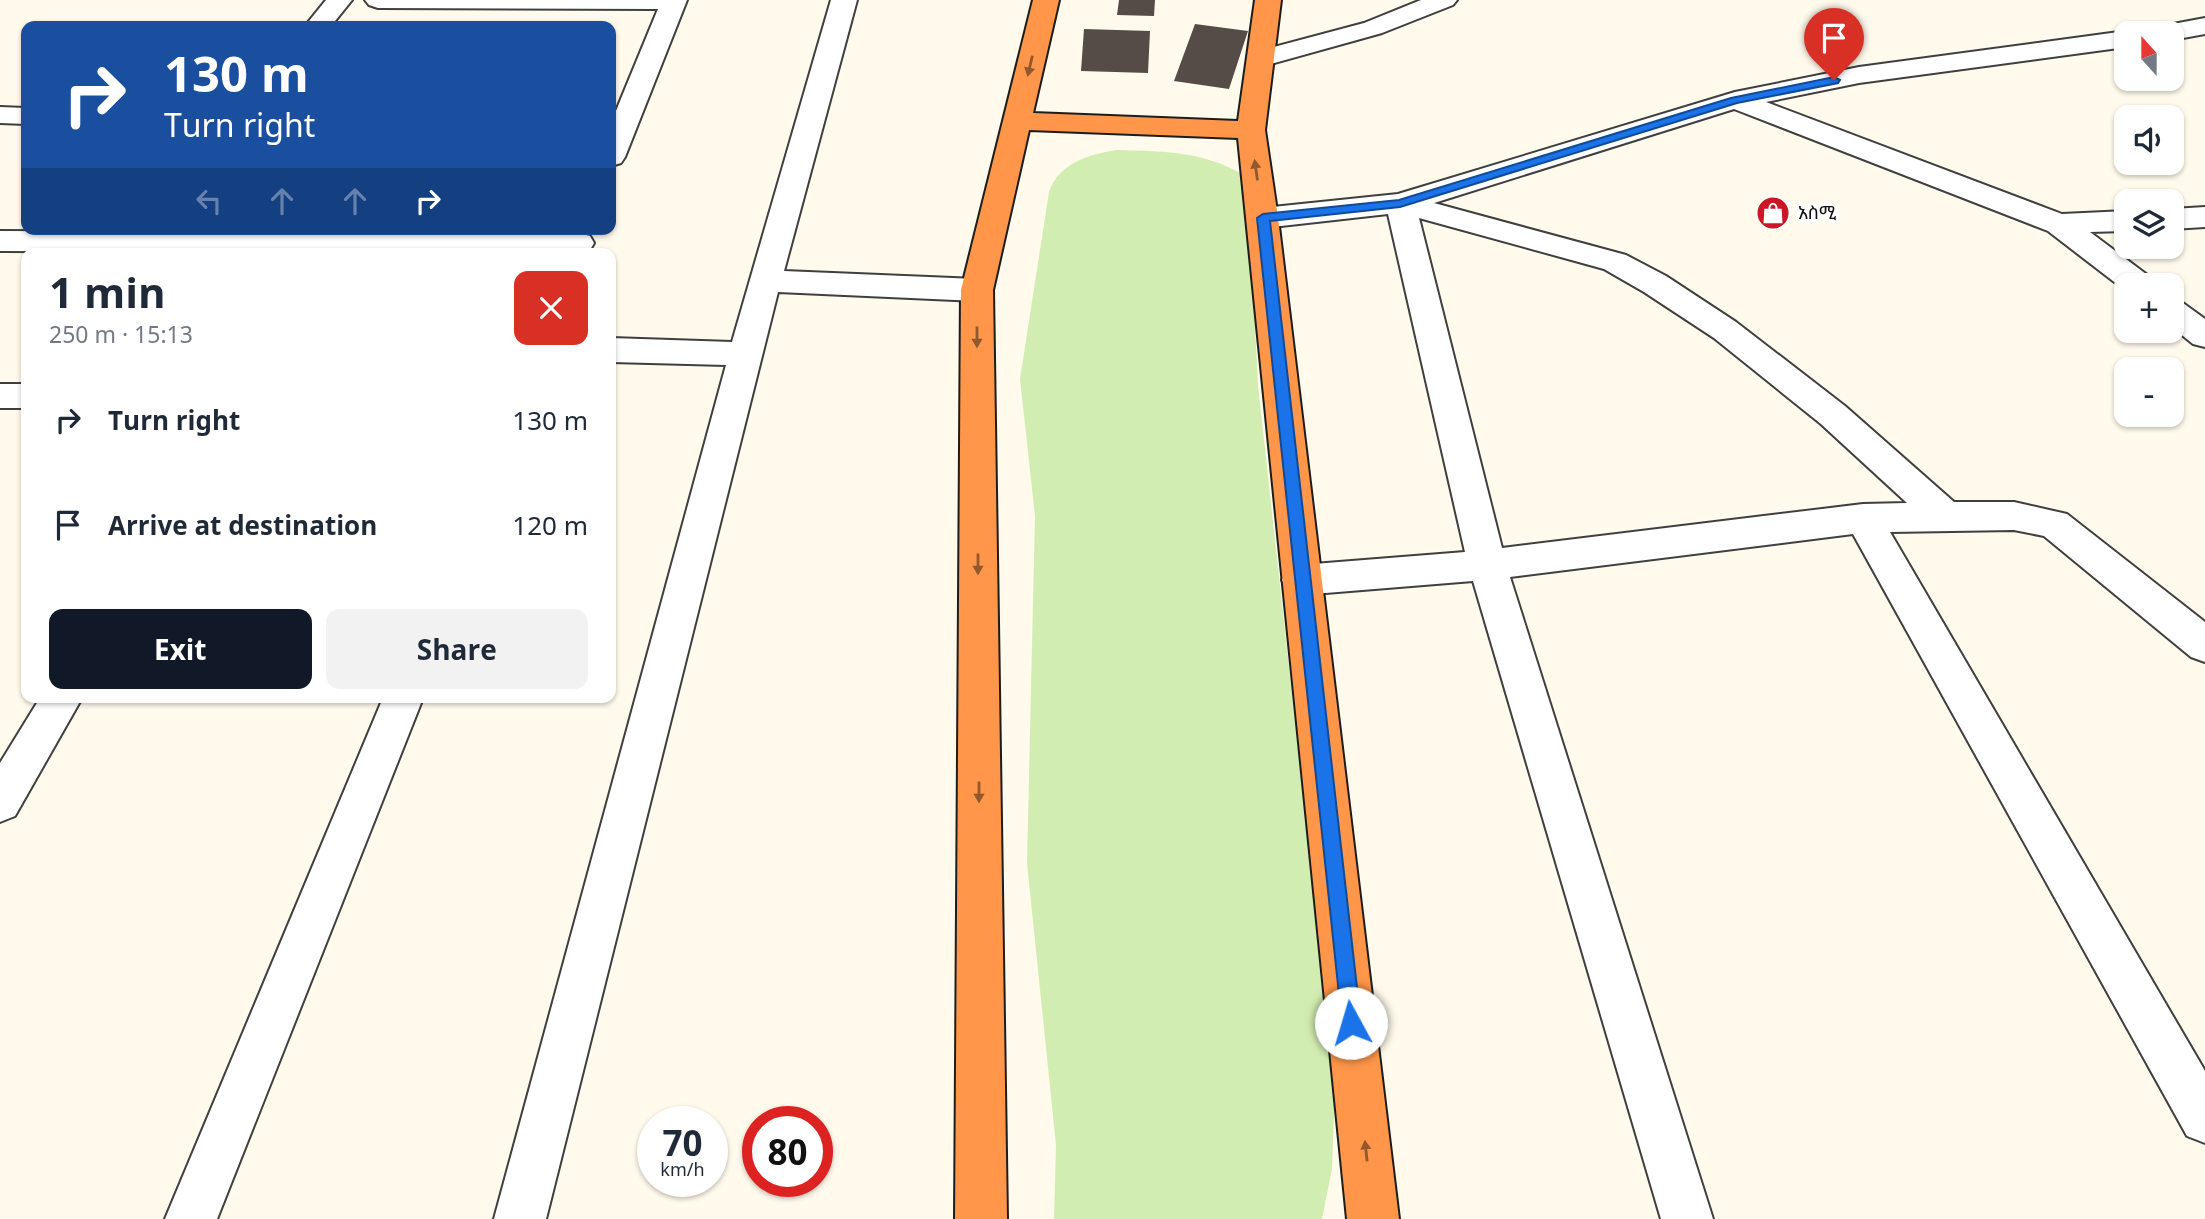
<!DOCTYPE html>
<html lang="en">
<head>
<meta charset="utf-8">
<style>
  :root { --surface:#fff; --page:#f2f2f3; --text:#1f2937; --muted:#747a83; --accent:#111827 }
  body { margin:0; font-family:Georgia,"Noto Sans Ethiopic",serif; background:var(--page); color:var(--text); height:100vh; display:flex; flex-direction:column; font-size:26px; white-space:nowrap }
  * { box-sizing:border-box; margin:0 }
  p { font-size:23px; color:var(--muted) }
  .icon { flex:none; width:38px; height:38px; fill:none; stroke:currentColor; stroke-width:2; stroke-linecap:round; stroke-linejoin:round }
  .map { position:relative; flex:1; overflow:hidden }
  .drawer { position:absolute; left:21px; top:248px; width:595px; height:455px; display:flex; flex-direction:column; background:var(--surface); border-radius:14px; box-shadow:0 2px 5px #0004 }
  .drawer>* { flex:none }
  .hud { position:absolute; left:21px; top:21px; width:595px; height:214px; border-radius:14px; box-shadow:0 2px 5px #0004; background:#1a4fa0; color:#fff; overflow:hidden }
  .needle { width:46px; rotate:339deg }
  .fabs { position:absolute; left:2114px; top:21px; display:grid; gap:14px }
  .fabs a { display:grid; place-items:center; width:70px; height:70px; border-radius:14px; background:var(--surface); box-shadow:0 2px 5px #0004; font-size:35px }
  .speed { position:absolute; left:637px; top:1106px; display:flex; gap:14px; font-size:35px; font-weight:700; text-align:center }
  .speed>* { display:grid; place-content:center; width:91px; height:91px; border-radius:50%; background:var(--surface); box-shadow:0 2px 5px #0004; line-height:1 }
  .speed small { font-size:18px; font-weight:400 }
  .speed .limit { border:10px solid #d22; background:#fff; color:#111 }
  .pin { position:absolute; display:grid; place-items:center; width:60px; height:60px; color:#fff; margin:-72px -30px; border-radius:50% 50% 50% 0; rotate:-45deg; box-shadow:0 0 7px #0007 }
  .pin .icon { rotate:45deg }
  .me { position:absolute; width:77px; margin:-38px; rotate:354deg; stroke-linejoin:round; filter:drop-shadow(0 0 5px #0008) }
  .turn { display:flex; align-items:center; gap:24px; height:147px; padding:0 28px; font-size:32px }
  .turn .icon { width:91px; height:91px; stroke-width:2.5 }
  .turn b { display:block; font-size:49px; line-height:60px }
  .lanes { display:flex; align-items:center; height:66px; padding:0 28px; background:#0003; justify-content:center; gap:35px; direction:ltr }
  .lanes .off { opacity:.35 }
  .round { display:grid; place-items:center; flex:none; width:74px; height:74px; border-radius:14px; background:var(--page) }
  .headline { display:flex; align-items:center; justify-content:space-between; height:119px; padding:0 28px }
  h1 { font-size:42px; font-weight:700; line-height:52px }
  .action { display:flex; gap:14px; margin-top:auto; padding:14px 28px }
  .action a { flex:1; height:80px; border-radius:14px; background:var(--accent); color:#fff; font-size:28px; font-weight:700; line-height:80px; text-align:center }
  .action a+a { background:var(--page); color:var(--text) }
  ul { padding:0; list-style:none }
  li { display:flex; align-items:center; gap:21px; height:105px; padding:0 28px }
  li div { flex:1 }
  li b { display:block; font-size:26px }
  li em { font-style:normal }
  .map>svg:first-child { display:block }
  .green { fill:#d2edb1 }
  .building { fill:#564c47 }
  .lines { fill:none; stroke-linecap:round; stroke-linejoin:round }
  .street-casing { stroke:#3f3f3f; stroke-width:4 }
  .highway-casing { stroke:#1d1d1d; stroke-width:4 }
  .street { fill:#fff; fill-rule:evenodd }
  .highway { fill:#ff9649; fill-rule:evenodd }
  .oneway { fill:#92582e }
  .route { fill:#1a73e8; stroke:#114b97; stroke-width:2 }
  .labels { text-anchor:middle; stroke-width:7; stroke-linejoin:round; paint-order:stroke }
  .far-poi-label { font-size:18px; fill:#0c0c0c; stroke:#fff; text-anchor:start }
</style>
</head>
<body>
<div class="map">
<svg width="2205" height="1219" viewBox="0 0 2205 1219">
  <rect width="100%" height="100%" fill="#fffaeb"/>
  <path class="green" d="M1116,150C1161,151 1202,151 1242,174L1248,187L1258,385L1335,1086L1332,1169L1322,1219H1054L1056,1145L1027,863L1035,516L1020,379L1049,192C1059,163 1088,155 1116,150Z"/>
  <g class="building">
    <path d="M1119,0H1155L1154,16L1117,15Z"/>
    <path d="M1195,24L1248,31L1229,89L1174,81Z"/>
    <path d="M1084,29L1150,31L1148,73L1081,71Z"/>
  </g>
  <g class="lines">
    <defs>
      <g id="street">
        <path d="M326,0H352L331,26H305Z"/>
        <path d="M365,0H687L625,157L621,163L611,166V123L658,9L378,8L369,5Z"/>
        <path d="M831,0H857L784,271L977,279L988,282L993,290L988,298L977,301L778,292L546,1219H494L726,365L611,362V338L732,342Z"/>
        <path d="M1421,0H1457L1453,5L1382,33L1260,67L1251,65L1247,59L1251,53L1364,23Z"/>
        <path d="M2205,18V34L2172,40V33H2153L2157,27Z"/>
        <path d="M2126,31L2134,33H2126V47L1859,83L1766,102L2062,214L2126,211V231L2090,232L2150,277L2155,285H2126V291L2048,231L1734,109L1434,203L1626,255L1666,276L1736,322L1845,406L1954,502H2014L2067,514L2205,622V662L2191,657L2044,536L2014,530L1890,532L2205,1071V1143L2187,1136L1853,534L1510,577L1713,1219H1661L1473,581L1301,595L1288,591L1282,580L1288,569L1301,565L1465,552L1388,214L1263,228L1252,225L1248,218L1252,211L1263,208L1398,194L1735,92L1859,67ZM1419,218L1604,269L1644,292L1714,338L1821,424L1907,503L1863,504L1502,548Z"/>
        <path d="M0,107L26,108V124L0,123Z"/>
        <path d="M2205,207V227L2172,229V209Z"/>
        <path d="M0,231L579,233L590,236L594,243L590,250L579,253L0,251Z"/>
        <path d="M2172,300L2183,303L2205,319V347L2193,344L2172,327Z"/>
        <rect x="0" y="384" width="26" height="24"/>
        <path d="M40,698H82L15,816L0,822V763Z"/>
        <path d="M383,698H423L217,1219H165Z"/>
      </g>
      <path id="highway" d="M1033,0H1059L1033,113L1238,121L1255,0H1281L1265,130L1278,218L1399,1219H1347L1238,138L1029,130L993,290L1007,1219H955L961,290Z"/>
    </defs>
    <use href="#street" class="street-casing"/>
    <use href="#highway" class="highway-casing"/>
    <use href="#street" class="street"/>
    <use href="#highway" class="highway"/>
  </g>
  <defs><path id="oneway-solid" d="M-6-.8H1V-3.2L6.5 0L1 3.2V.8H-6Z" transform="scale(1.75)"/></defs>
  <g class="oneway">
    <use href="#oneway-solid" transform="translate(1030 66) rotate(103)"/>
    <use href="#oneway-solid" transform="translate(1256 170) rotate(-98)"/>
    <use href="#oneway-solid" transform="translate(977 337) rotate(90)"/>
    <use href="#oneway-solid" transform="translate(978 564) rotate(90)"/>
    <use href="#oneway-solid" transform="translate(979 792) rotate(90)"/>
    <use href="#oneway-solid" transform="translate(1366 1151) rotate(-96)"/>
  </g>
  <path class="route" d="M1834,77L1840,80L1838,83L1737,103L1400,207L1270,221L1361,1023L1358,1030L1351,1033L1344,1030L1342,1023L1257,218L1263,214L1399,200L1731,98Z"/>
  <defs>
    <symbol id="shop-disc" viewBox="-11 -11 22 22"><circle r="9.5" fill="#ca1625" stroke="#fff"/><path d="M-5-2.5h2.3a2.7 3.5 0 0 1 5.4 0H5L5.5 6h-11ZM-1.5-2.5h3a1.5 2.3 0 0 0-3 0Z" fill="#fff"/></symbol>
  </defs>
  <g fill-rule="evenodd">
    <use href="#shop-disc" x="1754" y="194" width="38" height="38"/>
  </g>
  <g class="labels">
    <g class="far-poi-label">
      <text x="1798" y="219">አስሚ</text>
    </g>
  </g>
</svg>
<div class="fabs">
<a><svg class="needle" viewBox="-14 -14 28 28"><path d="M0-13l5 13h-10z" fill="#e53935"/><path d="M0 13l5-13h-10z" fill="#747a83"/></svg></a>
<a><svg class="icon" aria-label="sound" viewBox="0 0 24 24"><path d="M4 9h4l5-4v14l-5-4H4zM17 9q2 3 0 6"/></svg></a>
<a><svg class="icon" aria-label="layers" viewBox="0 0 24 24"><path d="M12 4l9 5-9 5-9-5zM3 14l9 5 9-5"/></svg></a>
<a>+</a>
<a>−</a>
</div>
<div class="speed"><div>70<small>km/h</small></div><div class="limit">80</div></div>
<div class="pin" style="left:1834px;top:80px;background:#d93025"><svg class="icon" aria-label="arrive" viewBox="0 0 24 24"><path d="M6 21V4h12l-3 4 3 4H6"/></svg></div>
<svg class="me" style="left:1351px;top:1023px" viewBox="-20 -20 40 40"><circle r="19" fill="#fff"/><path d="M0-13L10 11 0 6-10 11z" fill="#1a73e8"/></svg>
<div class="hud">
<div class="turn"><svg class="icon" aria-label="right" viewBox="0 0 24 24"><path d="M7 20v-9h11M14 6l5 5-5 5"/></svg><div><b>130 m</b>Turn right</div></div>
<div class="lanes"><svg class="icon off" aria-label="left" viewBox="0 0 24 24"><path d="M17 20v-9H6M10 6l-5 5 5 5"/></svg><svg class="icon off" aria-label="ahead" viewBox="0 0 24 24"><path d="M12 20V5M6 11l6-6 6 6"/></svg><svg class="icon off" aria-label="ahead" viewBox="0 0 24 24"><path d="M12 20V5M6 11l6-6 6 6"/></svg><svg class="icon" aria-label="right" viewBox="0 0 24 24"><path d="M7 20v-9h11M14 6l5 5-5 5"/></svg></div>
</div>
<section class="drawer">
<div class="headline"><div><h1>1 min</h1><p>250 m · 15:13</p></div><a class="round" style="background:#d93025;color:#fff"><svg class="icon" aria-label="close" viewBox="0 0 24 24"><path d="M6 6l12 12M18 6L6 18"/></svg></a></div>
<ul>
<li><svg class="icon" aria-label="right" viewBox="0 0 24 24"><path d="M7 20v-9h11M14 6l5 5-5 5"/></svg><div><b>Turn right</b></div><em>130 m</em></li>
<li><svg class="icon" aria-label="arrive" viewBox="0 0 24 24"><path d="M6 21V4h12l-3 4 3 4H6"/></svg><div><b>Arrive at destination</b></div><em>120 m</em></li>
</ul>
<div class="action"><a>Exit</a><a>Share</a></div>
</section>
</div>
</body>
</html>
